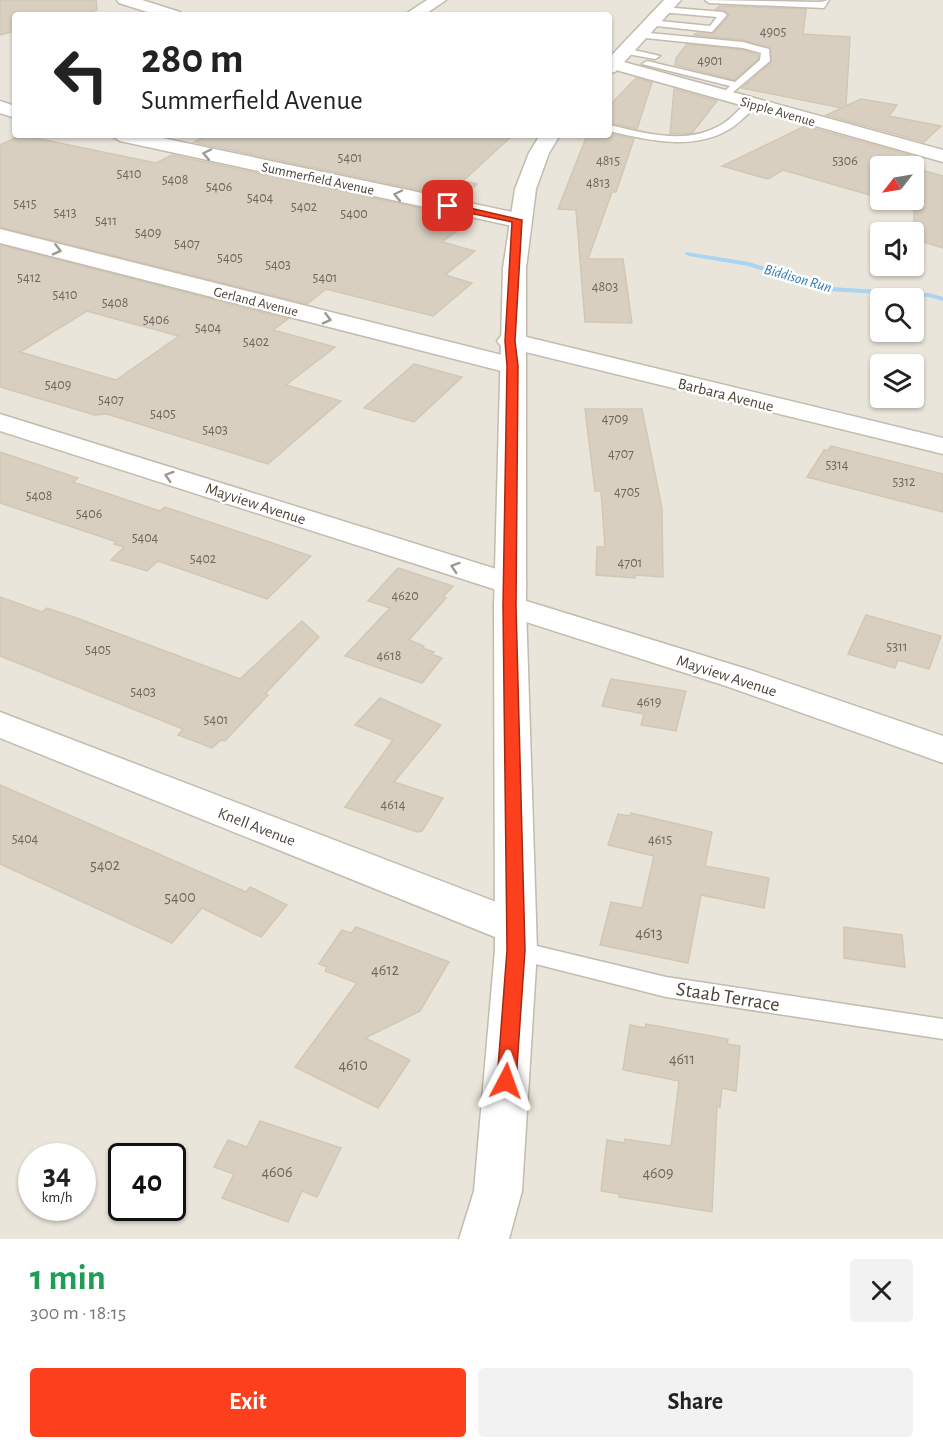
<!DOCTYPE html>
<html lang="en">
<head>
<meta charset="utf-8">
<style>
  :root { --surface:#fff; --page:#f2f2f2; --text:#222; --muted:#767676; --accent:#fc3f1d }
  body { margin:0; font-family:"Alegreya Sans",sans-serif; background:var(--page); color:var(--text); height:100vh; display:flex; flex-direction:column; font-size:22px; white-space:nowrap }
  * { box-sizing:border-box; margin:0 }
  p { font-size:20px; color:var(--muted) }
  .icon { flex:none; width:33px; height:33px; fill:none; stroke:currentColor; stroke-width:2; stroke-linecap:round; stroke-linejoin:round }
  .map { position:relative; height:1239px; overflow:hidden }
  .side { display:flex; flex-direction:column; background:var(--surface); flex:1 }
  .side>* { flex:none }
  .top-card { position:absolute; left:12px; top:12px; width:600px; height:126px; border-radius:6px; box-shadow:0 2px 4px #0004; background:#fff; color:var(--text); overflow:hidden }
  .needle { width:39px; rotate:239deg }
  .fabs { position:absolute; left:870px; top:156px; display:grid; gap:12px }
  .fabs a { display:grid; place-items:center; width:54px; height:54px; border-radius:6px; background:var(--surface); box-shadow:0 2px 4px #0004; font-size:30px }
  .speed { position:absolute; left:18px; top:1143px; display:flex; gap:12px; font-size:30px; font-weight:700; text-align:center }
  .speed>* { display:grid; place-content:center; width:78px; height:78px; border-radius:50%; background:var(--surface); box-shadow:0 2px 4px #0004; line-height:1 }
  .speed small { font-size:15px; font-weight:400 }
  .speed .limit { border:3px solid #111; border-radius:9px; background:#fff; color:#111 }
  .pin { position:absolute; display:grid; place-items:center; width:51px; height:51px; color:#fff; margin:-26px; border-radius:12px; box-shadow:0 3px 9px #0006 }
  .me { position:absolute; width:66px; margin:-33px; rotate:4deg; stroke-linejoin:round; filter:drop-shadow(0 0 4px #0008) }
  .turn { display:flex; align-items:center; gap:21px; height:126px; padding:0 30px; font-size:27px }
  .turn .icon { width:78px; height:78px; stroke-width:2.5 }
  .turn b { display:block; font-size:42px; line-height:51px }
  .round { display:grid; place-items:center; flex:none; width:63px; height:63px; border-radius:6px; background:var(--page) }
  .head { display:flex; align-items:center; justify-content:space-between; height:102px; padding:0 30px }
  h1 { font-size:36px; font-weight:700; line-height:45px; color:#1e9e55 }
  .action { display:flex; gap:12px; margin-top:auto; padding:12px 30px }
  .action a { flex:1; height:69px; border-radius:6px; background:var(--accent); color:#fff; font-size:24px; font-weight:700; line-height:69px; text-align:center }
  .action a+a { background:var(--page); color:var(--text) }
  .map>svg:first-child { display:block }
  .residential { fill:#eae5da; fill-rule:evenodd }
  .lines { fill:none; stroke-linecap:round; stroke-linejoin:round }
  .stream { fill:#a9d4f2; fill-rule:evenodd }
  .building { fill:#d8cfc1; stroke:#d3c7b4; stroke-width:1.5; fill-rule:evenodd }
  .service-casing { stroke:#c2bbae; stroke-width:3 }
  .minor-casing { stroke:#c2bbae; stroke-width:3 }
  .tertiary-casing { stroke:#c2bbae; stroke-width:3 }
  .service { fill:#fff; fill-rule:evenodd }
  .minor { fill:#fff; fill-rule:evenodd }
  .tertiary { fill:#fff; fill-rule:evenodd }
  .oneway { stroke:#9c9892 }
  .route { fill:#fc3f1d; stroke:#a42913; stroke-width:1.5 }
  .labels { text-anchor:middle; stroke-width:5; stroke-linejoin:round; paint-order:stroke }
  .number-label { font-size:14px; fill:#6e675b }
  .far-street-label { font-size:14px; fill:#4b4439; stroke:#fff }
  .far-water-label { font-size:15px; font-style:italic; fill:#2e7ab2; stroke:#fff }
  .street-label { font-size:16px; fill:#4b4439; stroke:#fff }
  .near-number-label { font-size:16px; fill:#6e675b }
  .near-street-label { font-size:20px; fill:#4b4439; stroke:#fff }
</style>
</head>
<body>
<div class="map">
<svg width="943" height="1239" viewBox="0 0 943 1239">
  <rect width="100%" height="100%" fill="#f6f3ec"/>
  <path class="residential" d="M0,0H943V1239H0ZM15,15H609V135H15ZM880,166H914V200H880ZM880,232H914V266H880ZM880,298H914V332H880ZM880,364H914V398H880ZM32,1156H82V1208H32ZM122,1156H172V1208H122Z"/>
  <g class="lines">
    <path class="stream" d="M686,252L749,262L830,287L929,293L943,297V301L929,297L829,291L748,266L689,256L685,254Z"/>
  </g>
  <g class="building">
    <path d="M0,0H96L97,10L77,15H15V31L0,35Z"/>
    <path d="M719,6L806,9L803,34L850,37L846,106L861,99L897,105L889,116L941,126L924,142L826,115L842,108L742,88L771,63V49L744,40L694,35L697,33H714L729,16L724,10L716,9Z"/>
    <path d="M687,44L743,50L758,55V59L734,80L675,65L676,58Z"/>
    <path d="M636,78L652,82L637,129L609,123V106Z"/>
    <path d="M674,89L717,101L692,133L670,134Z"/>
    <path d="M805,126L910,155L900,164L908,166H880V198L783,170L768,179L722,166Z"/>
    <path d="M609,133L634,139L616,192H612L588,259H623L632,323L585,322L576,210L558,209L587,135Z"/>
    <path d="M21,135L156,163L172,155L443,213L439,217L468,223L442,242L475,251L445,275L472,283L433,316L326,289L307,304L0,227V145Z"/>
    <path d="M208,135H513L463,181L477,184L462,199L194,142Z"/>
    <path d="M914,168L943,176V248L914,239V207L887,200H914Z"/>
    <path d="M0,245L288,319L273,330L335,347L286,385L341,401L268,464L107,414L95,415L0,387ZM87,311L112,318L179,336L116,380L20,352Z"/>
    <path d="M414,364L462,377L414,422L364,408Z"/>
    <path d="M585,409H642L662,508L663,577L635,575V578L596,575L597,547H605L601,491H595Z"/>
    <path d="M831,446L943,474V512L807,477L824,450H828Z"/>
    <path d="M0,452L78,478L73,482L160,511L165,507L311,556L267,599L158,561L147,571L111,560L124,547L114,544L117,542L0,503Z"/>
    <path d="M398,568L453,586L443,597L446,598L409,640L424,646L422,648L434,652L431,654L442,658L422,683L345,656L390,608L368,601Z"/>
    <path d="M0,597L42,612L47,608L74,617L240,679L302,621L319,637L265,694L268,695L225,741L221,740L212,748L178,735L183,729L0,656Z"/>
    <path d="M866,615L941,636L929,669L898,660L895,668L848,654Z"/>
    <path d="M611,679L686,691L676,731L641,725L644,714L602,706Z"/>
    <path d="M380,698L441,725L394,782L443,798L422,831L417,832L345,807L393,740L355,725Z"/>
    <path d="M0,785L246,892L250,887L287,905L261,937L202,908L172,943L0,864Z"/>
    <path d="M631,813L712,832L705,866L769,878L764,908L701,895L688,963L600,945L611,902L642,908L654,856L608,845L618,814L630,816Z"/>
    <path d="M356,927L449,962L420,1011L365,1038L410,1060L378,1108L295,1067L357,983L325,971L327,967L319,964L342,930L351,933Z"/>
    <path d="M844,927L902,935L905,967L844,958Z"/>
    <path d="M646,1024L728,1039L727,1044L740,1046L736,1091L722,1088L720,1107L717,1106L712,1212L619,1197V1194L601,1191L607,1140L624,1143L625,1139L671,1146L679,1081L623,1070L630,1025L645,1028Z"/>
    <path d="M260,1121L341,1148L317,1197L302,1191L288,1222L222,1198L234,1174L214,1167L228,1140L247,1147Z"/>
  </g>
  <g class="lines">
    <defs>
      <g id="service">
        <path d="M705,0L820,2L829,0L824,8L709,3Z"/>
        <path d="M663,7L723,12L727,15L712,32L647,25V21L650,20L710,26L717,17L660,12L659,10Z"/>
        <path d="M639,32L743,42L769,49L770,61L725,99L720,96L730,86L642,64L647,61L735,82L760,60L761,53L743,48L636,37L634,35Z"/>
        <path d="M625,48L660,56L655,59L622,53L620,51Z"/>
        <path d="M753,101L757,102V106C747,114 739,124 728,130C691,151 648,140 609,131V125C645,133 685,145 719,126C732,120 740,105 753,101Z"/>
        <path d="M516,941L666,977L943,1019V1039L666,997L508,957L504,950L508,943Z"/>
      </g>
      <g id="minor">
        <path d="M117,0H142L180,12L182,15H157L119,3Z"/>
        <path d="M427,0H446L424,15H404Z"/>
        <path d="M613,59L943,150V162L609,68V60Z"/>
        <path d="M0,101L15,106V118L0,113Z"/>
        <path d="M110,135H148L517,213L525,215L528,220L525,225L517,227L120,141Z"/>
        <path d="M0,229L522,360L526,366L522,372L513,374L0,243Z"/>
        <path d="M510,333L943,438V454L501,346L497,341L501,336Z"/>
        <path d="M0,414L522,577L527,584L522,591L511,594L500,591L0,431Z"/>
        <path d="M510,596L750,670L943,736V763L726,686L498,613L494,606L498,599Z"/>
        <path d="M0,712L530,915L536,927L530,939L515,943L500,939L0,738Z"/>
      </g>
      <g id="tertiary">
        <path d="M664,0H681L615,72L609,73V58Z"/>
        <path d="M540,135H560L549,153L536,189L526,268V606L537,950L522,1191L509,1239H459L474,1191L495,950L494,606L503,268L515,189L529,153Z"/>
      </g>
    </defs>
    <use href="#service" class="service-casing"/>
    <use href="#minor" class="minor-casing"/>
    <use href="#tertiary" class="tertiary-casing"/>
    <use href="#service" class="service"/>
    <use href="#minor" class="minor"/>
    <use href="#tertiary" class="tertiary"/>
  </g>
  <defs><path id="oneway-chevron" d="M-2-3.5L2.5 0L-2 3.5" fill="none" stroke-width="1.6" stroke-linecap="round" stroke-linejoin="round" transform="scale(1.5)"/></defs>
  <g class="oneway">
    <use href="#oneway-chevron" transform="translate(207 154) rotate(-168)"/>
    <use href="#oneway-chevron" transform="translate(398 195) rotate(-168)"/>
    <use href="#oneway-chevron" transform="translate(57 250) rotate(14)"/>
    <use href="#oneway-chevron" transform="translate(327 319) rotate(14)"/>
    <use href="#oneway-chevron" transform="translate(169 476) rotate(-162)"/>
    <use href="#oneway-chevron" transform="translate(455 567) rotate(-162)"/>
  </g>
  <path class="route" d="M448,203L522,220L515,341L518,366L516,606L525,950L516,1081L513,1087L506,1089L500,1087L497,1081L507,950L503,606L507,366L505,341L512,222L445,208V204Z"/>
  <g class="labels">
    <g class="number-label">
      <text x="773" y="36">4905</text>
      <text x="710" y="65">4901</text>
      <text x="350" y="162">5401</text>
      <text x="608" y="165">4815</text>
      <text x="845" y="165">5306</text>
      <text x="129" y="178">5410</text>
      <text x="175" y="184">5408</text>
      <text x="598" y="187">4813</text>
      <text x="219" y="191">5406</text>
      <text x="260" y="202">5404</text>
      <text x="25" y="208">5415</text>
      <text x="304" y="211">5402</text>
      <text x="65" y="217">5413</text>
      <text x="354" y="218">5400</text>
      <text x="106" y="225">5411</text>
      <text x="148" y="237">5409</text>
      <text x="187" y="248">5407</text>
      <text x="230" y="262">5405</text>
      <text x="278" y="269">5403</text>
      <text x="29" y="282">5412</text>
      <text x="325" y="282">5401</text>
      <text x="605" y="291">4803</text>
      <text x="65" y="299">5410</text>
      <text x="115" y="307">5408</text>
      <text x="156" y="324">5406</text>
      <text x="208" y="332">5404</text>
      <text x="256" y="346">5402</text>
      <text x="58" y="389">5409</text>
      <text x="111" y="404">5407</text>
      <text x="163" y="418">5405</text>
      <text x="615" y="423">4709</text>
      <text x="215" y="434">5403</text>
      <text x="621" y="458">4707</text>
      <text x="837" y="469">5314</text>
      <text x="904" y="486">5312</text>
      <text x="627" y="496">4705</text>
      <text x="39" y="500">5408</text>
      <text x="89" y="518">5406</text>
      <text x="145" y="542">5404</text>
      <text x="203" y="563">5402</text>
      <text x="630" y="567">4701</text>
      <text x="405" y="600">4620</text>
      <text x="897" y="651">5311</text>
      <text x="98" y="654">5405</text>
      <text x="389" y="660">4618</text>
      <text x="143" y="696">5403</text>
      <text x="649" y="706">4619</text>
      <text x="216" y="724">5401</text>
      <text x="393" y="809">4614</text>
      <text x="25" y="843">5404</text>
      <text x="660" y="844">4615</text>
    </g>
    <g class="far-street-label">
      <text transform="translate(778 111) rotate(16)" y="5">Sipple Avenue</text>
      <text transform="translate(318 178) rotate(12)" y="5">Summerfield Avenue</text>
      <text transform="translate(256 301) rotate(14)" y="5">Gerland Avenue</text>
    </g>
    <g class="far-water-label">
      <text transform="translate(798 278) rotate(16)" y="5">Biddison Run</text>
    </g>
    <g class="street-label">
      <text transform="translate(726 394) rotate(14)" y="6">Barbara Avenue</text>
      <text transform="translate(256 503) rotate(18)" y="6">Mayview Avenue</text>
      <text transform="translate(727 675) rotate(18)" y="6">Mayview Avenue</text>
      <text transform="translate(257 826) rotate(21)" y="6">Knell Avenue</text>
    </g>
    <g class="near-number-label">
      <text x="105" y="870">5402</text>
      <text x="180" y="902">5400</text>
      <text x="649" y="938">4613</text>
      <text x="385" y="975">4612</text>
      <text x="682" y="1064">4611</text>
      <text x="353" y="1070">4610</text>
      <text x="277" y="1177">4606</text>
      <text x="658" y="1178">4609</text>
    </g>
    <g class="near-street-label">
      <text transform="translate(728 996) rotate(9)" y="7">Staab Terrace</text>
    </g>
  </g>
</svg>
<div class="fabs">
<a><svg class="needle" viewBox="-14 -14 28 28"><path d="M0-13l5 13h-10z" fill="#e53935"/><path d="M0 13l5-13h-10z" fill="#767676"/></svg></a>
<a><svg class="icon" aria-label="sound" viewBox="0 0 24 24"><path d="M4 9h4l5-4v14l-5-4H4zM17 9q2 3 0 6"/></svg></a>
<a><svg class="icon" aria-label="search" viewBox="0 0 24 24"><circle cx="10" cy="10" r="6"/><path d="M15 15l6 6"/></svg></a>
<a><svg class="icon" aria-label="layers" viewBox="0 0 24 24"><path d="M12 4l9 5-9 5-9-5zM3 14l9 5 9-5"/></svg></a>
</div>
<div class="speed"><div>34<small>km/h</small></div><div class="limit">40</div></div>
<div class="pin" style="left:448px;top:206px;background:#d93025"><svg class="icon" aria-label="arrive" viewBox="0 0 24 24"><path d="M6 21V4h12l-3 4 3 4H6"/></svg></div>
<svg class="me" style="left:506px;top:1081px" viewBox="-20 -20 40 40"><path d="M0-17L14 15 0 8-14 15z" fill="#fc3f1d" stroke="#fff" stroke-width="4"/></svg>
<div class="top-card">
<div class="turn"><svg class="icon" aria-label="left" viewBox="0 0 24 24"><path d="M17 20v-9H6M10 6l-5 5 5 5"/></svg><div><b>280 m</b>Summerfield Avenue</div></div>
</div>
</div>
<section class="side">
<div class="head"><div><h1>1 min</h1><p>300 m · 18:15</p></div><a class="round"><svg class="icon" aria-label="close" viewBox="0 0 24 24"><path d="M6 6l12 12M18 6L6 18"/></svg></a></div>
<div class="action"><a>Exit</a><a>Share</a></div>
</section>
</body>
</html>
